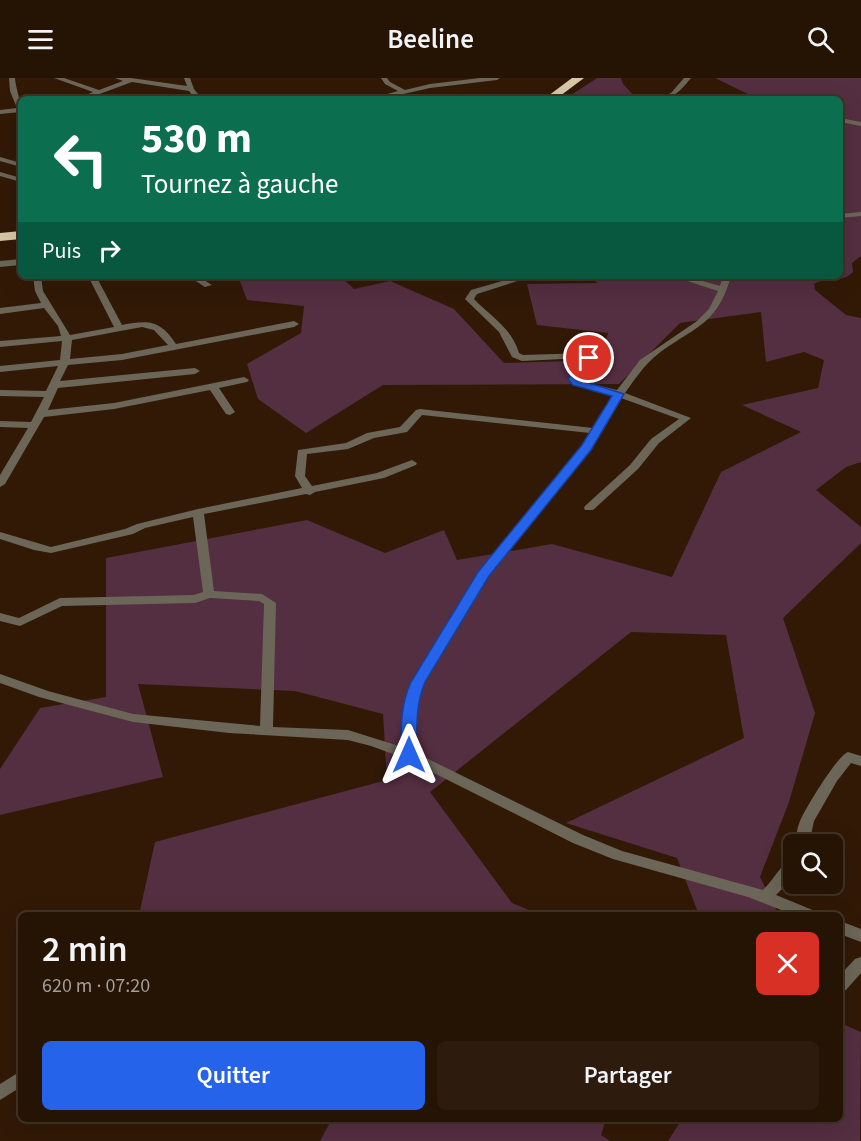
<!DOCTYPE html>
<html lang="fr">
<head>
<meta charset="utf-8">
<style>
  :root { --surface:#251304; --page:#2d1c0e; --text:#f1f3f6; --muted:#a39e9a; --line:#423226; --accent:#2563eb }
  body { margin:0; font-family:"Source Sans 3",sans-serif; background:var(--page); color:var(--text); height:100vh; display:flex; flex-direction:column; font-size:22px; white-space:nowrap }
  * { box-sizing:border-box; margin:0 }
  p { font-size:20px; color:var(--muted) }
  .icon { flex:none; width:33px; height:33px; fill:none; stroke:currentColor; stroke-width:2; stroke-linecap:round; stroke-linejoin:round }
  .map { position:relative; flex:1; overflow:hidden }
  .panel { position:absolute; left:18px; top:834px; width:825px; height:210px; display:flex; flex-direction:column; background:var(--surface); border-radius:9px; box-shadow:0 6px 24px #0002,0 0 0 2px var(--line) }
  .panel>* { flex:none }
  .guide { position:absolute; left:18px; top:18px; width:825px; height:183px; border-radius:9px; box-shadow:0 6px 24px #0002,0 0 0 2px var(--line); background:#0b6e4f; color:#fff; overflow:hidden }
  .fabs { position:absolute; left:783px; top:756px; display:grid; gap:12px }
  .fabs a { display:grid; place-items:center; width:60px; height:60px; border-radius:9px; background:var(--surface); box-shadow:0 6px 24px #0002,0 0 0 2px var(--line); font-size:30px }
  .pin { position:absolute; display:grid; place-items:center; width:51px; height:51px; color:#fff; margin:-26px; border:3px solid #fff; border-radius:50%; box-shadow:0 2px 6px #0007 }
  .me { position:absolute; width:66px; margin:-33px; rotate:0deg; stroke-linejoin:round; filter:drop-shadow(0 0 4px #0008) }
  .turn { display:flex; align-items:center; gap:21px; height:126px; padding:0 24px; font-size:27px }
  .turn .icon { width:78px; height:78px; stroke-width:2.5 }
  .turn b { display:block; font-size:42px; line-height:51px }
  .then { display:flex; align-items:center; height:57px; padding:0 24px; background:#0003; gap:12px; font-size:22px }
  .round { display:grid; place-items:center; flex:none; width:63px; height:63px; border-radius:9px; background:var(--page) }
  .head { display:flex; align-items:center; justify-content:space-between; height:102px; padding:0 24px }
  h1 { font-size:36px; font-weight:600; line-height:45px }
  .button { display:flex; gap:12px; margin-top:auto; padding:12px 24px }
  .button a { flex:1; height:69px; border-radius:9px; background:var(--accent); color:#fff; font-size:24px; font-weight:600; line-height:69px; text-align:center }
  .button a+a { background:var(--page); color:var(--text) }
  header { display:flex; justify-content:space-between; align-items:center; height:78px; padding:0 24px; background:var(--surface); font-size:27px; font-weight:600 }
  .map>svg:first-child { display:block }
  .green { fill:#542e41 }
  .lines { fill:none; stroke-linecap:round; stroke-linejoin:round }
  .minor { fill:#6b6658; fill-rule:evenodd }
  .highway { fill:#d7c9a6; fill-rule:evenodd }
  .route { fill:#2563eb; stroke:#184099; stroke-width:1.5 }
</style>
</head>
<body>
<header><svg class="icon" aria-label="menu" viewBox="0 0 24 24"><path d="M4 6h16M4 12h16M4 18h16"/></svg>Beeline<svg class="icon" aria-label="search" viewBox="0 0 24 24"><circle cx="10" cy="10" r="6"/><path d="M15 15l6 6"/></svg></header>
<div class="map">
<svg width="861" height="1063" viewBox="0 0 861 1063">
  <rect width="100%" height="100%" fill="#311906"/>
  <g class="green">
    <path d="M597,0H621L623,6L637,21H565Z"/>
    <path d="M715,0H861V178L852,185L853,194C841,206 826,198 814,206L815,212L846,237L861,240V384L846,389L816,412L861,449V465L783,540L815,635L789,724L760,799L779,837H699L677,780L566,745L744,660L726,557L631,554L430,714L512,825L541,837H139L155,764L387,702L383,636L295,613L138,606L163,699L0,737V691L40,630L106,619V480L307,442L385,475L444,452L457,482L552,466L672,499L721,394L801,354L742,327L818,310L824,282L804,274L766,284L761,234L680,245L619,306L383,307L306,355L258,321L247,286L301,255L304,228L247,222L238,198H340L354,211L390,203L454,231L504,285L600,282L608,255L537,247L527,206L598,205L586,198H840V21H758Z"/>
    <path d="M840,945L861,954L860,1063H668L682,1041H840Z"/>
    <path d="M332,1041H606L601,1057L610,1063H320Z"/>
  </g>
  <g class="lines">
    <g class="minor">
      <path d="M9,0H15C16,12 21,22 21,34L0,36V32L17,30L10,13Z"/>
      <path d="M54,0H64L99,12L123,3L115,0H131L187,8L184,0H190L194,11L202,21H195L189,13L132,4L86,21H77L93,14Z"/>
      <path d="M381,0H387L390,4L405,12L430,6L480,0H500L497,2L430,10L381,21H369L398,13L385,6Z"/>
      <path d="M684,0H691C681,12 674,21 658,21L671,15Z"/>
      <path d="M840,40L861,44V48L840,44Z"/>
      <path d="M0,79L21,85V89L0,83Z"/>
      <path d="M0,94L21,100V104L0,98Z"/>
      <path d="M861,134V138L840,140V136Z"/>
      <path d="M21,181V187L0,189V183Z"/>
      <path d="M33,198H41L43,213L70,257L114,249L88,198H96L122,247C149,242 160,242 176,266L294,243L299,246L294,249L122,282L68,287L60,303L195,290L200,293L195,296L58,310L48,332L114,325L244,299L249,302L247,304L219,310L235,334L230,337L226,336L210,312L114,331L44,339L5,406L0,409V397L28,350L0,349V343L31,344L44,319L0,318V312L46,313L58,288L0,294V288L60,282L62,263L0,269V263L61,258L58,248L44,230L0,236V230L41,225L35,213ZM142,249L154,252L168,267L122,276L70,281L72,262Z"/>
      <path d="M188,198H198L212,207L205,209Z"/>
      <path d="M520,198H533L477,216L474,221C491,239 512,250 519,275L523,277L587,275L593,279V283L579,301L580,303L617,312L640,282L697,243L709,231L718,213L672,198H685L720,208L723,198H731C717,248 695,248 658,276C644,287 635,301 625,315L691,340L659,365L638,391L593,432H585L584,430L585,428L630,387L651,361L679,341L621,320L591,371L488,497L424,604L417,619L416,675L583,757L622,773L763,812C772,804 785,781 794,778C794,797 790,804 776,817L815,833L818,837H794L748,819L613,781L573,765L404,680L371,668L348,662L229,655L133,644L39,619L0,605V596L48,613L133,636L260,648L264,526L259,523L210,520L195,525L62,528L20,548L0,543V535L19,540L60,520L194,517L203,514L193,439L145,450L133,456L51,475L34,472L0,461V454L51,469L125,451L137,446L198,431L302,410L295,398L298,372L346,365L367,355L400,349L416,332L420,331L593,350L613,317L574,307L569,301L583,280L522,283L512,279L499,254L465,221L471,212ZM422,337L590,355L582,368L479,494L412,604L405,619L402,669L348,652L273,649L276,525L262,516L214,513L204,436L306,416L310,417L315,414L384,400L416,387L417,385L412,382L377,395L312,408L305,398L307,376L348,371L374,360L407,354Z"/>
      <path d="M848,674L861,678V688L851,685L837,703L814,743L809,766H795C796,759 797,750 800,743C805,731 837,678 848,674Z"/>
      <path d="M840,843L861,851V864L840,856Z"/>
      <path d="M861,879V895L846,912L840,913V897L855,881Z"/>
      <path d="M21,993V1009L0,1022V1006Z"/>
    </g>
    <g class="highway">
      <path d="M572,0H584L556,21H544Z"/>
      <path d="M21,153V161L0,163V155Z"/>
    </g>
  </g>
  <path class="route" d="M589,277L594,280L581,297L580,302L624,316L591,372L489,498L425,604C415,628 417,651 417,677L414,681H403L401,677C401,651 400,628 411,604L478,494L582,367L612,318L573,307L568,301L585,278Z"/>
</svg>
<div class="fabs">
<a><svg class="icon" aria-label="search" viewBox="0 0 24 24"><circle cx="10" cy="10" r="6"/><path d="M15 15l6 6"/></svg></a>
</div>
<div class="pin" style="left:589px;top:280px;background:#d93025"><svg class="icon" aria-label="arrive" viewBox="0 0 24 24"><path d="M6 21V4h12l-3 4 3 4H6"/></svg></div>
<svg class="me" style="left:409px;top:677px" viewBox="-20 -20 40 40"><path d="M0-17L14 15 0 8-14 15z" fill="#2563eb" stroke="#fff" stroke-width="4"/></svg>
<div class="guide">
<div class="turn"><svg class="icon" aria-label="left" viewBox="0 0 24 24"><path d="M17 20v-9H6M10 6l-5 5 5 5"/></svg><div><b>530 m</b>Tournez à gauche</div></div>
<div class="then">Puis<svg class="icon" aria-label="right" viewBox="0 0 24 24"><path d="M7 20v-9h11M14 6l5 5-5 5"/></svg></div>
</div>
<section class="panel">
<div class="head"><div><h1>2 min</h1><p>620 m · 07:20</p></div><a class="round" style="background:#d93025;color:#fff"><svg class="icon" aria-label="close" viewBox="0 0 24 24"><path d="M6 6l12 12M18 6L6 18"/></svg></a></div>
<div class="button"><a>Quitter</a><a>Partager</a></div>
</section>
</div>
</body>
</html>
